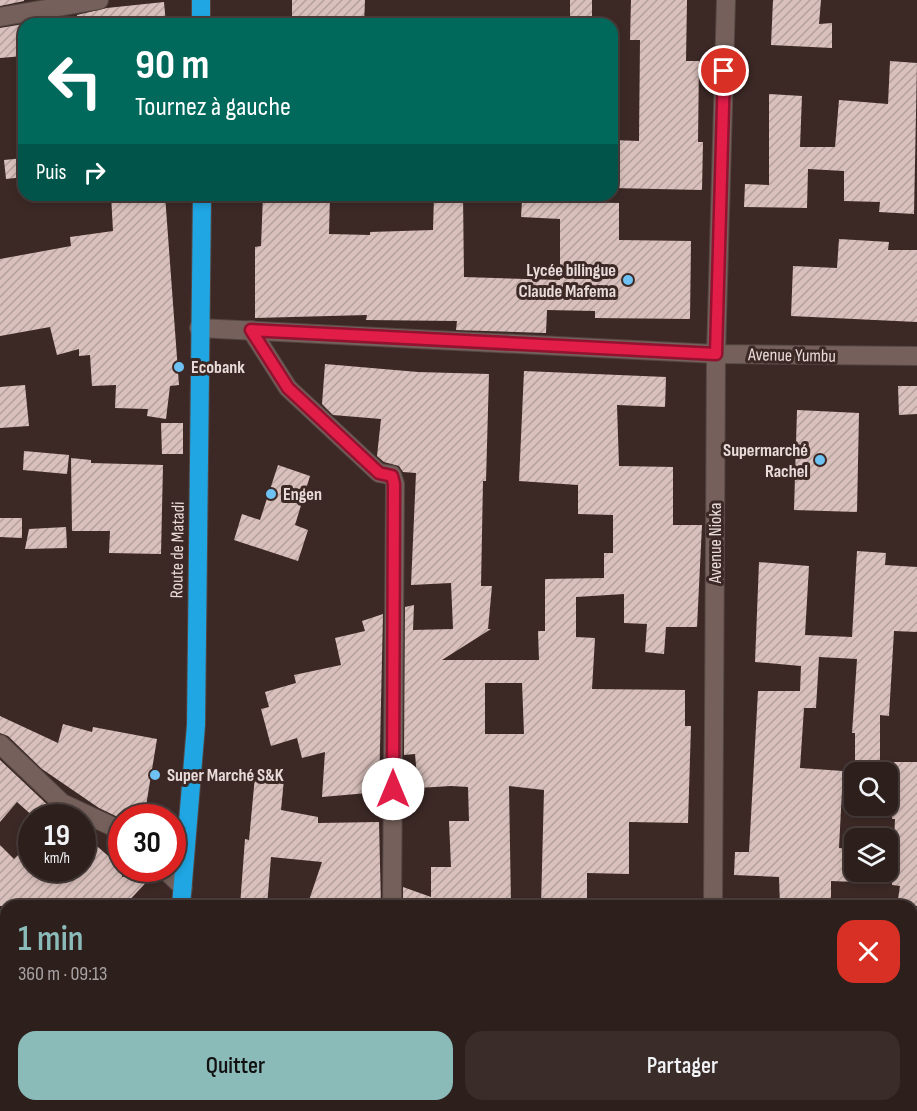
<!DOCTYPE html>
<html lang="fr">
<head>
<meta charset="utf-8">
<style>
  :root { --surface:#2d1f1c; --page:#392c29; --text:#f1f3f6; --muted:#a7a2a3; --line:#483d3b; --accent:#8bbbb9 }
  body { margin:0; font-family:"Sofia Sans Condensed",sans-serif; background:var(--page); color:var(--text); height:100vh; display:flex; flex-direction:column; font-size:22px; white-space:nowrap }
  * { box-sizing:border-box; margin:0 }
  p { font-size:20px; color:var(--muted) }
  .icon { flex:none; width:33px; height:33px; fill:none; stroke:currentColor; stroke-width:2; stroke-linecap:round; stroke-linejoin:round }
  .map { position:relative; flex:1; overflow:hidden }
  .side { position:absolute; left:0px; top:900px; width:918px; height:212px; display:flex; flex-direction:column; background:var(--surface); border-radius:18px 18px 0 0; box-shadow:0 3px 9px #0003,0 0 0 2px var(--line) }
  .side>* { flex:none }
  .top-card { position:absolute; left:18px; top:18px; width:600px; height:183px; border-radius:18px; box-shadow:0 3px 9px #0003,0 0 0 2px var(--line); background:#00695c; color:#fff; overflow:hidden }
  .controls { position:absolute; left:844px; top:762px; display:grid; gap:12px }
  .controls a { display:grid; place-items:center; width:54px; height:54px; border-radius:12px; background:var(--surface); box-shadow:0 3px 9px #0003,0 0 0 2px var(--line); font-size:30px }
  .speed { position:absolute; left:18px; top:804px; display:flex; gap:12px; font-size:30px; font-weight:700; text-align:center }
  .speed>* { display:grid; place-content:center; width:78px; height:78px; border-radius:50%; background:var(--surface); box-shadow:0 3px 9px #0003,0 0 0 2px var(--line); line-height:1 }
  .speed small { font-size:15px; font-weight:400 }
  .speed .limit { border:9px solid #d22; background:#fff; color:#111 }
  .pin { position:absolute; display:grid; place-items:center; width:51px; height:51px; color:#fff; margin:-26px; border:3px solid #fff; border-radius:50%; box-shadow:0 2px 6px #0007 }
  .me { position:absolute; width:66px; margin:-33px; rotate:0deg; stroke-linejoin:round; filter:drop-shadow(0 0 4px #0008) }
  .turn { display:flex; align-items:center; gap:21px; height:126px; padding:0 18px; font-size:27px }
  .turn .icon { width:78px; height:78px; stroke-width:2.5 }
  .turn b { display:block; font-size:42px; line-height:51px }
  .then { display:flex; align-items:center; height:57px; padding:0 18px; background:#0003; gap:12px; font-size:22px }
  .round { display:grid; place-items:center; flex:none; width:63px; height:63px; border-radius:18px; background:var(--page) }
  .head { display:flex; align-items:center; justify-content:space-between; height:102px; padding:0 18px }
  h1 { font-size:36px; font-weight:600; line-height:45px; color:var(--accent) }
  .button { display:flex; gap:12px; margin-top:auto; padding:12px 18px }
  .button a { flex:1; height:69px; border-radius:18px; background:var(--accent); color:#111; font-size:24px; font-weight:600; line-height:69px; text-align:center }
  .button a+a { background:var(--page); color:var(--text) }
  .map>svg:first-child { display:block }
  .building { fill:url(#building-hatch); fill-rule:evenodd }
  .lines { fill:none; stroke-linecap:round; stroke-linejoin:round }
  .minor-casing { stroke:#554643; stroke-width:20 }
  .highway-casing { stroke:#554643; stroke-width:20 }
  .minor { stroke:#75605b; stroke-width:18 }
  .highway { stroke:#1fa6e3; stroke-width:18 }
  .route-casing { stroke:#92132f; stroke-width:15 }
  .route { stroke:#e11d48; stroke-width:10 }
  .poi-dot { fill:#6dc2f3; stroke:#3c2926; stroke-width:2 }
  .labels { text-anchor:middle; stroke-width:6; stroke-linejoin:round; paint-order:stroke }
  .poi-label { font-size:18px; font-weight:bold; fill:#e8dbd9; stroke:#3c2926; text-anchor:start }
  .street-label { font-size:18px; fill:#e8dbd9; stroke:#3c2926 }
</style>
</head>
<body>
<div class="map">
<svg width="917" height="1111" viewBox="0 0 917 1111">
  <defs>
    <pattern id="building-hatch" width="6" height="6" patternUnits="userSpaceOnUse" patternTransform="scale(1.5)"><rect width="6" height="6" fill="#d9c0bc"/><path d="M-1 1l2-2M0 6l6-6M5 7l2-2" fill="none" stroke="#b4a09d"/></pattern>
  </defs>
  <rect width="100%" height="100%" fill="#3c2926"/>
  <g class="building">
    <path d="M0,0H24V1L0,6Z"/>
    <path d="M292,0H365L364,24H292Z"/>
    <rect x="570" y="0" width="22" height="24"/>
    <path d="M631,0H687L686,61H699L698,142H703L702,190L612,188V140L639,141L640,40H630Z"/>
    <path d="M773,0H821L819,24L832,23V48L771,45Z"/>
    <path d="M164,2L166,24H78L77,15L107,8Z"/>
    <path d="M24,24V56L0,58V28Z"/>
    <path d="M890,61L917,63L914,214L879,212L880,202L844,201V171L808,169L807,208L744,207L745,184L769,185V94L802,96L800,147H835L839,100L888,104Z"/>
    <path d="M24,158V177L6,179L4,160Z"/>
    <path d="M111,195H165L179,385L170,386L166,419L147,416L148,409L115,408L116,385L92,386L90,355L79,356V349L57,355L50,327L0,336V259L71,246L70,237L113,231Z"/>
    <path d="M263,195H330L329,234L370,235V232L433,230L434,195H463L464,277L560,280V219L521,217L522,201H542V195H564V202L619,203V240L691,241L690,319L595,318V311L547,310L546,333L456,330L457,321L366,320L367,315L255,318V247L261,246Z"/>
    <path d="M839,239L889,242L888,250H917V322L791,316L793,266L837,268Z"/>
    <path d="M325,364L418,372L489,374L486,481H483L481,586H492L488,629H491L442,660H539L538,631H545V579L604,578V553H613V515L578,514V485L519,481L524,371L666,377L665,407L617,405L619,466L673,467V525H702L697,627H666L664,654L645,652L647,624L624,623V594L576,597V637L595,638L592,689L685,690V726H691L688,823L629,822V874L587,873V906H541L544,790L509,786L511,906H403V887L431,897V867H451L449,821H469L468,787L451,786L418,788L415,754L404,755L405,607L414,605L413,630L453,629L451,583L411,585L416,473L403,472L399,466L384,462L377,456L381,419L333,415L322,404ZM485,683H522L524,734H485Z"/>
    <path d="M25,385L29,426L0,428V387Z"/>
    <path d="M898,386H917V414L899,415Z"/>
    <path d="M797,410L859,413L857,512L794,510Z"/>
    <path d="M161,423H183V454H162Z"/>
    <path d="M24,451L69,455L67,474L23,470Z"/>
    <path d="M71,458L91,460V463L163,465L161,554L109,553L110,531H72Z"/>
    <path d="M278,465L310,476L295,525L308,530L298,561L234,540L242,514L260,520Z"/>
    <path d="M0,518H22V538L0,537Z"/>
    <path d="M66,527L67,548L25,549L29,529Z"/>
    <path d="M857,551L886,553L885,565L917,567V632L894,631L889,716L880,715V763H855V733H852L857,659L819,657L816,708H804L800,768L843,771L839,848L855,850V882L831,881V906H780L779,877L734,875L735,852H749L758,691H800L801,666L755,662L759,562L809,566L805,635L852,637Z"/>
    <path d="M383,614L379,792L322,797L325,752L302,758L297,738L271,746L261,709L269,707L265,692L296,683L294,675L341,665L335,638L365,631L362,621Z"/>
    <path d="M0,716L58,743L63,724L92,732L93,727L157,739L144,818H120L99,808L42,769L8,736L0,733Z"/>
    <path d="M0,760L54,811L65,818H35L17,802L0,822Z"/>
    <path d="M894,762H917V906H897L900,886L892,885L895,819H892Z"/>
    <path d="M255,776L284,779L281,810L318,817V823L379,822L381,906H307L322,862L271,857L267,906H240L245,839L249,840Z"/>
    <path d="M82,833L122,868V877L152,870L154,874L124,906H0V845L14,859L32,841V868H82Z"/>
  </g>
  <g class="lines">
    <defs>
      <g id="minor">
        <path d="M0,17L99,0"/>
        <path d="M199,328L716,354L917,356"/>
        <path d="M251,330L288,388L379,473L392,475L395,484L392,906"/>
        <path d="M0,744L62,803L122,831"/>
        <path d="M163,868L183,887"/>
        <path d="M713,906L716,354L726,0"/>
        <path d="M750,1106L759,1111"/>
      </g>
      <g id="highway">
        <path d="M201,0V24"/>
        <path d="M181,906L196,725L202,195"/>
        <path d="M0,1080L6,1077"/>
        <path d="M158,1111L160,1106"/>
      </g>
    </defs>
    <use href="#minor" class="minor-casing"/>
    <use href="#highway" class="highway-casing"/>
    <use href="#minor" class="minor"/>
    <use href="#highway" class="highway"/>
  </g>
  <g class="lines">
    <defs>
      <path id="route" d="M393,789L394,484L392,476L379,473L288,388L251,330L716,354L724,71"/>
    </defs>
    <use href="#route" class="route-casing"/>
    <use href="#route" class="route"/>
  </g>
  <g class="poi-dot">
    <circle cx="628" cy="280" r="6"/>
    <circle cx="179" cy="367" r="6"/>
    <circle cx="820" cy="460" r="6"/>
    <circle cx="271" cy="494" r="6"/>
    <circle cx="155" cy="775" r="6"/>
  </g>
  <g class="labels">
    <g class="poi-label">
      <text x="616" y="276" text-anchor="end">Lycée bilingue<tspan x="616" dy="21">Claude Mafema</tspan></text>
      <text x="191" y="373">Ecobank</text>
      <text x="808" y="456" text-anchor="end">Supermarché<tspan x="808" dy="21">Rachel</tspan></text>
      <text x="283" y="500">Engen</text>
      <text x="167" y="781">Super Marché S&amp;K</text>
    </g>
    <g class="street-label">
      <text transform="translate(792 355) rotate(1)" y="6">Avenue Yumbu</text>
      <text transform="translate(715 543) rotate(-90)" y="6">Avenue Nioka</text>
      <text transform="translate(177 550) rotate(-89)" y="6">Route de Matadi</text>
    </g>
  </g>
</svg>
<div class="controls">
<a><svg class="icon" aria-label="search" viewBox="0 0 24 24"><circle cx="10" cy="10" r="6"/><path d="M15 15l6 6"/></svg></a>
<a><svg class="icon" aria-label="layers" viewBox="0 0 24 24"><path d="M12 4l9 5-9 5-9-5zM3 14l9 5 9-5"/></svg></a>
</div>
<div class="speed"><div>19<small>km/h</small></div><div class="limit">30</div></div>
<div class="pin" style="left:724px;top:71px;background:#d93025"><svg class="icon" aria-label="arrive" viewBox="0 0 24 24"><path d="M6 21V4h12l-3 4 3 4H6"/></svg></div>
<svg class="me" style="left:393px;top:789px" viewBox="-20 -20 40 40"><circle r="19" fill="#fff"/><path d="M0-13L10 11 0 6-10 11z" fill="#e11d48"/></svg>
<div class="top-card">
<div class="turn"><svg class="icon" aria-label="left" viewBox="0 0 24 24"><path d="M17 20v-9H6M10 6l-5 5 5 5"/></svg><div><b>90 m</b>Tournez à gauche</div></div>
<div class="then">Puis<svg class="icon" aria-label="right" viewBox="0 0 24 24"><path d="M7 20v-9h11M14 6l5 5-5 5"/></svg></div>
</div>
<section class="side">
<div class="head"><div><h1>1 min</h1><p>360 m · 09:13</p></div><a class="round" style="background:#d93025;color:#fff"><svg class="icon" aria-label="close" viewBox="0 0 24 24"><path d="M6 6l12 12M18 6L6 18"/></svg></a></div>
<div class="button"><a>Quitter</a><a>Partager</a></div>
</section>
</div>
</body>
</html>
